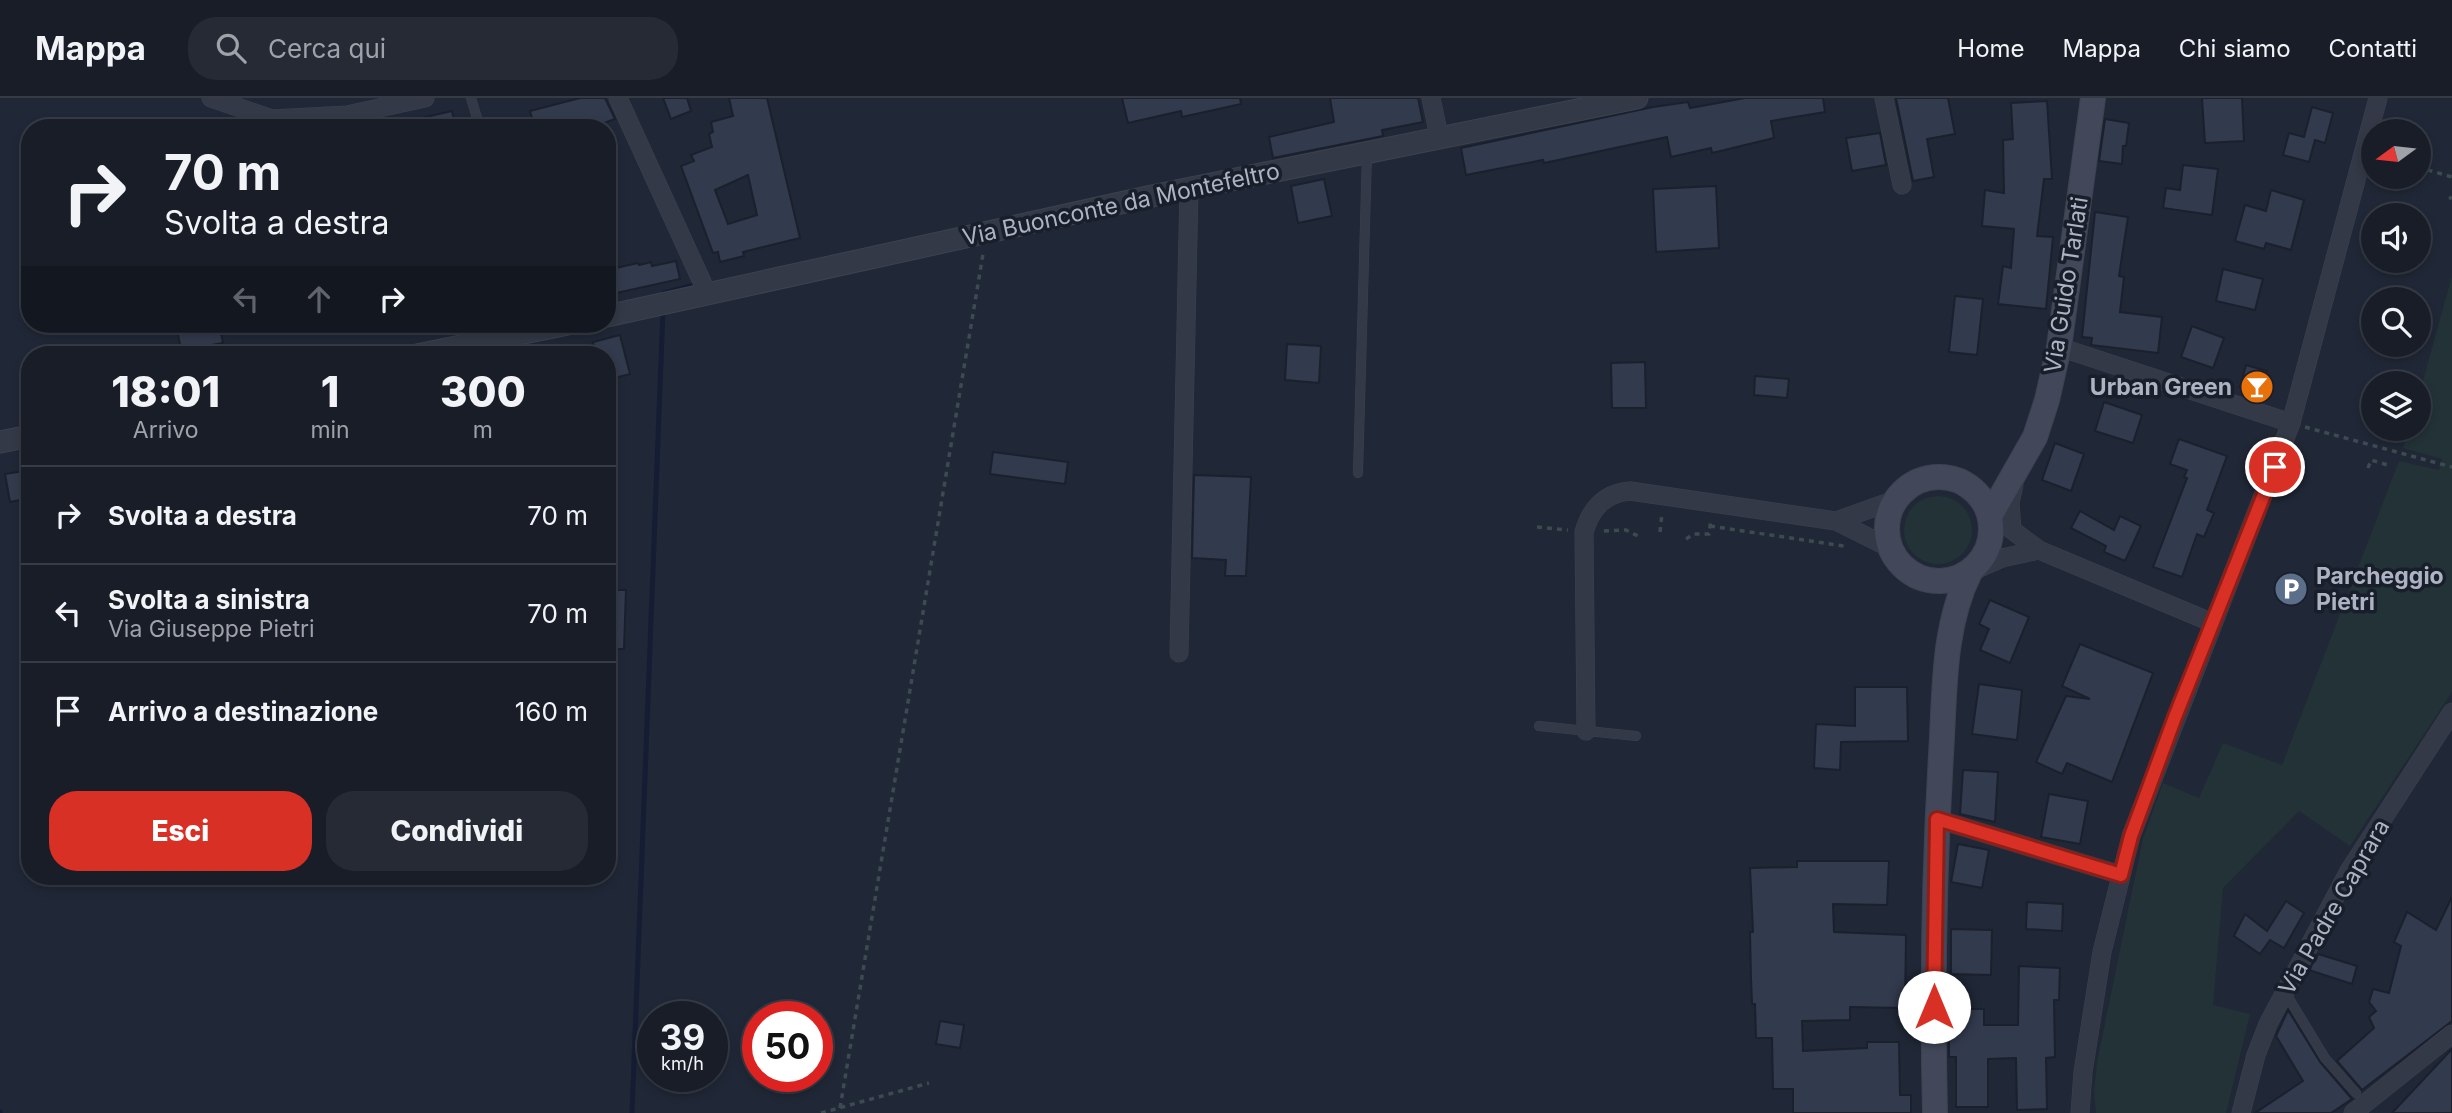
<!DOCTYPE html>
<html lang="it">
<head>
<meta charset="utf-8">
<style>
  :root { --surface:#181d28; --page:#252a34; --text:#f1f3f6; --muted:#9fa2a8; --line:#363b45; --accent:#d93025 }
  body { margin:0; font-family:Inter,sans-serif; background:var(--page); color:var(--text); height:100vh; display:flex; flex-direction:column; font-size:26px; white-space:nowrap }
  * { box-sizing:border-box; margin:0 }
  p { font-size:23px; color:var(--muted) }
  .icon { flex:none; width:38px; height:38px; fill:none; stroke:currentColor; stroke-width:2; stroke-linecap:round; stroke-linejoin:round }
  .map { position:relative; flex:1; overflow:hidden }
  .panel { position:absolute; left:21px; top:248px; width:595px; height:539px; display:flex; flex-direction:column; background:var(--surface); border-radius:28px; box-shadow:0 4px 10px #0003,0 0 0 2px var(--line) }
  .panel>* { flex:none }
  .top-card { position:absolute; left:21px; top:21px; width:595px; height:214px; border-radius:28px; box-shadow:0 4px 10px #0003,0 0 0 2px var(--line); background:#181d28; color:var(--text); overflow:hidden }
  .needle { width:46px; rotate:255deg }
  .controls { position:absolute; left:2361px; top:21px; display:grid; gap:14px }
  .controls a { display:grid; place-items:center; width:70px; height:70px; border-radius:50%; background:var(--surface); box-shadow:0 4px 10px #0003,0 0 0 2px var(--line); font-size:35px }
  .speed { position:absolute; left:637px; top:903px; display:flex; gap:14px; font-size:35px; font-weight:700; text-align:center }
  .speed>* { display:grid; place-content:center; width:91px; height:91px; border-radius:50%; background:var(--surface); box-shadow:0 4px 10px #0003,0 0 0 2px var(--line); line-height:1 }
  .speed small { font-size:18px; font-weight:400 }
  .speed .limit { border:10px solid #d22; background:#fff; color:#111 }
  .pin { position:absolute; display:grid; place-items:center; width:60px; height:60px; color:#fff; margin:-30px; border:4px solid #fff; border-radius:50%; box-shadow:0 2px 7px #0007 }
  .me { position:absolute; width:77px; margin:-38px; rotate:0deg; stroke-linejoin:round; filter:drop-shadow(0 0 5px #0008) }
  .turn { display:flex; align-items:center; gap:24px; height:147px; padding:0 28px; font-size:32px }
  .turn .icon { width:91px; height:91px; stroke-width:2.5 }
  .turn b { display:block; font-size:49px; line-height:60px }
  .lanes { display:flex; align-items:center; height:66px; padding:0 28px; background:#0003; justify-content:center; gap:35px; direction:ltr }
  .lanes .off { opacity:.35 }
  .eta { display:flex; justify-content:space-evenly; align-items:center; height:119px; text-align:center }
  .eta b { font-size:42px; font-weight:800; line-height:49px }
  .primary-button { display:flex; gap:14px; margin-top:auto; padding:14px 28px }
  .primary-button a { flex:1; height:80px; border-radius:28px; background:var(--accent); color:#fff; font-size:28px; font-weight:800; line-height:80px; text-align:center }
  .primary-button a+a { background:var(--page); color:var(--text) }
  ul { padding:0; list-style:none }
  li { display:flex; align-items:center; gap:21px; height:98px; padding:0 28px; border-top:2px solid var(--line) }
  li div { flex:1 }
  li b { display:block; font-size:26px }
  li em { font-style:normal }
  header { display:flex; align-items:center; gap:42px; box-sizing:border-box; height:98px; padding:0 35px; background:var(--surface); border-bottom:2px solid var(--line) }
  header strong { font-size:33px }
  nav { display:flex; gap:38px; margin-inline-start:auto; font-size:24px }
  .search { width:490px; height:63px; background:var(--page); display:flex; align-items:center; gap:18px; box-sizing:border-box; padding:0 24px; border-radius:28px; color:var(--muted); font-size:26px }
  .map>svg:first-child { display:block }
  .green { fill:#223237 }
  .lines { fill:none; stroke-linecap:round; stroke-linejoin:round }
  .stream { stroke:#141d33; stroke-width:5 }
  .building { fill:#323a4d; stroke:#1b202d; stroke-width:2; fill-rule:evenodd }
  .service-casing { stroke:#3d4250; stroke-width:10 }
  .minor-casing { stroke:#3d4250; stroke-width:19 }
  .tertiary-casing { stroke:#3d4250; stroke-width:23 }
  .secondary-casing { stroke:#3d4250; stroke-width:26 }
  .path { stroke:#3b4b50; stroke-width:3.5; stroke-dasharray:5 5; stroke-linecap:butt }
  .service { stroke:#333947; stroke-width:9 }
  .minor { stroke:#333947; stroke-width:18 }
  .tertiary { stroke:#333947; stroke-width:21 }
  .secondary { stroke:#42485a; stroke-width:24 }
  .route-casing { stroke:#8d1f18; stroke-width:18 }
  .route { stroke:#d93025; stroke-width:12 }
  .labels { text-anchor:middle; stroke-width:7; stroke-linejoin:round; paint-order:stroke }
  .street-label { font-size:23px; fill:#aeb3c4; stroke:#191e2b }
  .poi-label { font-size:23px; font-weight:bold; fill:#aeb3c4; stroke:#191e2b; text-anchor:end }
</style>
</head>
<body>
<header>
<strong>Mappa</strong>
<div class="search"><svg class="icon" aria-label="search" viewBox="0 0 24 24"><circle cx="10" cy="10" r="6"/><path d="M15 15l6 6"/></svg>Cerca qui</div>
<nav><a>Home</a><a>Mappa</a><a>Chi siamo</a><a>Contatti</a></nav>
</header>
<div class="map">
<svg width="2452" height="1015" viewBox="0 0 2452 1015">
  <rect width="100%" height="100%" fill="#202736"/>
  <g class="green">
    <path d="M2452,178V594L2350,748L2299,713L2223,790L2213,907L2250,916L2226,1015H2096L2094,994L2097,964L2143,740L2163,685L2199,700L2223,645L2282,667L2399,363L2439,372L2442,361L2403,350L2409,331H2418L2419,297Z"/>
    <circle cx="1938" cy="432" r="34"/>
  </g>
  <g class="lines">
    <g class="stream">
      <path d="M663,202L664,195L698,186"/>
      <path d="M0,1014V1015"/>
      <path d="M632,1015L663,211"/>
    </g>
  </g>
  <g class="building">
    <path d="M580,0H605L615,21L601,26L603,30H567L565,23L535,30L530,13Z"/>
    <path d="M663,0H687L691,13L671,21Z"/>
    <path d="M729,0H767L800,140L743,154L744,158L720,164L718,154L713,155L681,68L694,63L691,57L712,49L709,36L713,34L711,24L733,18ZM748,77L757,117L728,126L715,92Z"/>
    <path d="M1122,0H1240L1241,6L1182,19L1181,13L1128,25Z"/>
    <path d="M1330,0H1418L1423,24L1382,32L1383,38L1273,60L1269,39L1334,24Z"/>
    <path d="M1745,0H1823L1825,14L1771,23L1774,40L1712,55L1711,50L1671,59L1667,39L1544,65L1543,62L1466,77L1461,50L1653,9L1688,4L1690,10Z"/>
    <path d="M1896,0H1948L1955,36L1927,41L1934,79L1913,83Z"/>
    <path d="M2202,0H2242L2244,43L2205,45Z"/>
    <path d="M2047,3L2052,81H2044L2037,138L2053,139L2046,211L1998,206L2003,168L2011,170L2014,131L1982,128L1985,92L2004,95L2003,42L2013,41L2011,5Z"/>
    <path d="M2312,9L2333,15L2325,45L2315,42L2309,64L2283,57L2289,35L2304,39Z"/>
    <path d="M452,13L456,30H405L404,24Z"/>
    <path d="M2105,21L2129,25L2126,48H2123L2122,66L2099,63Z"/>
    <path d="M1880,35L1886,67L1852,73L1846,40Z"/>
    <path d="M2183,67L2218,71L2212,117L2163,110L2166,90L2180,92Z"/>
    <path d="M1324,81L1332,118L1298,125L1291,88Z"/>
    <path d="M1716,88L1719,150L1656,154L1653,91Z"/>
    <path d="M2271,92L2304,102L2291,152L2266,145L2264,151L2235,143L2245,107L2266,113Z"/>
    <path d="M2095,114L2128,119L2119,178L2124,179L2120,214L2162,219L2158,255L2091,247L2092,240L2082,239Z"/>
    <path d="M676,163L680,181L607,197V172L638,165L639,167L651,164L652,168Z"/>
    <path d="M2223,171L2263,181L2255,212L2216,203Z"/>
    <path d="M1955,198L1983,201L1977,257L1949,254Z"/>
    <path d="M176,226H219L223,245L181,252Z"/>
    <path d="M2192,228L2224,240L2213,270L2181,259Z"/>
    <path d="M620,237L630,276L607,282V257H596L593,244Z"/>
    <path d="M1287,246L1321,248L1319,285L1285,282Z"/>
    <path d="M1645,264L1646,310H1612L1611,265Z"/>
    <path d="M2246,267L2267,273L2260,295L2240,289Z"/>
    <path d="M1755,278L1789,281L1787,300L1754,297Z"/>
    <path d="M2104,304L2142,317L2133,345L2095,333Z"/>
    <path d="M2179,341L2227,358L2207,412L2214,415L2204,439L2197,436L2182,479L2153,469L2187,380L2184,379L2187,372L2170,366Z"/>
    <path d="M2055,345L2084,356L2071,393L2042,382Z"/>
    <path d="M993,354L1068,364L1065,386L990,376Z"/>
    <path d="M30,372V400L10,404L5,376Z"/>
    <path d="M1194,377L1251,379L1246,478H1225L1226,462L1192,460Z"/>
    <path d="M2080,413L2114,432L2120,418L2141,428L2125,463L2104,454L2106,448L2071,430Z"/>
    <path d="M610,492H626L624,551H608Z"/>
    <path d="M1990,502L2029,519L2010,565L1980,552L1989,531L1979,526Z"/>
    <path d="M2080,546L2153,575L2112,684L2067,665L2062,676L2036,664L2066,598L2090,601L2062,588Z"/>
    <path d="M1979,586L2022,592L2017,642L1972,636Z"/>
    <path d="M1855,589H1907L1908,643L1841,644L1840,672L1814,670L1816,626L1855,628Z"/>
    <path d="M1963,672L1998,674L1995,724L1960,716Z"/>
    <path d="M2049,696L2088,703L2080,746L2041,739Z"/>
    <path d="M1958,746L1989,752L1982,790L1951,784Z"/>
    <path d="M1797,763H1889L1887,807L1833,806L1834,834L1906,837L1905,910L1850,909V922L1802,923L1803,953L1867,950V944H1899L1900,997H1911V1015H1793V991H1773L1772,940H1756L1755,906H1752L1751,880L1750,834H1753L1750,770L1797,769Z"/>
    <path d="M2452,799V923L2362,992L2337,963L2374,930L2369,919L2376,913L2369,904L2373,891L2389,895L2401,848L2394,844L2407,814L2436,832Z"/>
    <path d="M2286,803L2304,815L2284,850L2270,842L2260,856L2234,838L2245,816L2267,833Z"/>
    <path d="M2027,804L2063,806L2062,833L2026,831Z"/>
    <path d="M1951,831L1992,832L1991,877L1951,876Z"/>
    <path d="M2318,856L2357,868L2352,886L2309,872Z"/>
    <path d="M2019,868L2060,870L2059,902H2054L2055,959L2046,960L2047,1011L2017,1012L2016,960L1988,961V1009H1956V959H1949V911H1984V927H2018Z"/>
    <path d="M2288,912L2320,964L2352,1001L2331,1015H2255L2303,983L2276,938Z"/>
    <path d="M940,923L964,927L960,950L936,946Z"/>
    <path d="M2452,951V1015H2392Z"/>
  </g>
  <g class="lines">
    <defs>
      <g id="service">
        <path d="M471,0L480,30"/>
        <path d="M1358,375L1367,55"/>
        <path d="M1539,628L1636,638"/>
        <path d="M2285,894L2325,960L2356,995"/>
      </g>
      <g id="minor">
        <path d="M211,0L272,21L347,17L425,0"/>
        <path d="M618,0L708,197"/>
        <path d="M1431,0L1439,38"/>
        <path d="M1884,0L1902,87"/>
        <path d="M2059,249L2291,325"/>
        <path d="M2014,386L2010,405L2012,432L2039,452L2213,525"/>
        <path d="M1836,423L1895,402"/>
        <path d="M1970,474L2002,460L2039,452"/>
        <path d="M1179,555L1189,90"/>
        <path d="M1586,633L1584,434C1591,410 1605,395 1630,393L1836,423L1890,450"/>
        <path d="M1937,721L2121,777"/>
        <path d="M2080,1015L2083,974L2102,854L2131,738L2291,325L2378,0"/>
        <path d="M2241,1015L2256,957L2268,926L2349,773L2452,614"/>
        <path d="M2353,1015L2452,936"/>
      </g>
      <g id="tertiary">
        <path d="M607,218L1152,98L1637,0"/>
        <path d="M417,257L568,226"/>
        <path d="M0,344L30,338"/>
      </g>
      <g id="secondary">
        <circle cx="1939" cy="431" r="52"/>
        <path d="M1990,418L2035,339L2047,302L2059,249L2093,0"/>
        <path d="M1935,1015C1932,896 1934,776 1941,657C1945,596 1942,530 1970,474"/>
      </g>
    </defs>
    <use href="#service" class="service-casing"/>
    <use href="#minor" class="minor-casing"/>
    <use href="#tertiary" class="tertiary-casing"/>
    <use href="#secondary" class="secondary-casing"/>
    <g class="path">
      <path d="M2418,69L2452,79"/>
      <path d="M2449,101L2452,99"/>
      <path d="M2305,329L2452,369"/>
      <path d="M2368,370L2371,362L2391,368"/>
      <path d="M1710,428L1844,448"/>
      <path d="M1537,429L1568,432"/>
      <path d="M1604,433L1626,432L1638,438"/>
      <path d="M1660,434L1662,415"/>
      <path d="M1686,441L1694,436H1709L1711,421"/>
      <path d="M840,1010L983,156"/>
      <path d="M821,1015L929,985"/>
    </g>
    <use href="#service" class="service"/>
    <use href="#minor" class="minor"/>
    <use href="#tertiary" class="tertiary"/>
    <use href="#secondary" class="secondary"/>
  </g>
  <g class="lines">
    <defs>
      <path id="route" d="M1934,909L1937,721L2121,777L2131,738L2175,619L2275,369"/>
    </defs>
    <use href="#route" class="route-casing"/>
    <use href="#route" class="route"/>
  </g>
  <defs>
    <symbol id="bar-disc" viewBox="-11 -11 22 22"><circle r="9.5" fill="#e8710a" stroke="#191e2b"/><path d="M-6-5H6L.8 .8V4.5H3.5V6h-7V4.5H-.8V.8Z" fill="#fff"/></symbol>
    <symbol id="parking-disc" viewBox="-11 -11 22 22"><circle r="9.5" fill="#5c6f8a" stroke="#191e2b"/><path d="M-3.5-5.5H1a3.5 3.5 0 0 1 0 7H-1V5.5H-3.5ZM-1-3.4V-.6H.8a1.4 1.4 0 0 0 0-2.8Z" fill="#fff"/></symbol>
  </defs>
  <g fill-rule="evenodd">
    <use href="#bar-disc" x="2238" y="270" width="38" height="38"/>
    <use href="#parking-disc" x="2272" y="472" width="38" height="38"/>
  </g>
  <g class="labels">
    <g class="street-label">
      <text transform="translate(1121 106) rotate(-12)" y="8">Via Buonconte da Montefeltro</text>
      <text transform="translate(2066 187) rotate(-81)" y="8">Via Guido Tarlati</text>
      <text transform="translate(2334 809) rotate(-60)" y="8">Via Padre Caprara</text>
    </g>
    <g class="poi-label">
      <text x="2232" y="297">Urban Green</text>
      <text x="2316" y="486" text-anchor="start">Parcheggio<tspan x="2316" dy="26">Pietri</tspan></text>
    </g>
  </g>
</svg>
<div class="controls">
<a><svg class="needle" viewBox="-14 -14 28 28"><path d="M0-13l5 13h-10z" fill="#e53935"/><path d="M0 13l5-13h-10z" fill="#9fa2a8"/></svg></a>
<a><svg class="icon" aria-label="sound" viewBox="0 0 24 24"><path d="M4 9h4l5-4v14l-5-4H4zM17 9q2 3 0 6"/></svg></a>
<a><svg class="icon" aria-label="search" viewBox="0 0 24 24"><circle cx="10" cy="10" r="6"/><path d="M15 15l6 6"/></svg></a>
<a><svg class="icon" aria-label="layers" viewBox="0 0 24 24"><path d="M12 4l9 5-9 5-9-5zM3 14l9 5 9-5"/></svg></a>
</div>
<div class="speed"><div>39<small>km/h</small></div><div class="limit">50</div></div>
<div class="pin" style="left:2275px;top:369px;background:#d93025"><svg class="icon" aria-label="arrive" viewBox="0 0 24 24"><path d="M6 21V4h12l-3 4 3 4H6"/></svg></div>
<svg class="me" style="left:1934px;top:909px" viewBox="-20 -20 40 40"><circle r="19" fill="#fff"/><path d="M0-13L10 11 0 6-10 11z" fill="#d93025"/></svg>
<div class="top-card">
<div class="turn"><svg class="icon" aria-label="right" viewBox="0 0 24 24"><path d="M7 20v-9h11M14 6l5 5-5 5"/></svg><div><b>70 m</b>Svolta a destra</div></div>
<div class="lanes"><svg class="icon off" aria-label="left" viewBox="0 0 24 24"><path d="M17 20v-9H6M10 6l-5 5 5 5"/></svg><svg class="icon off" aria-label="ahead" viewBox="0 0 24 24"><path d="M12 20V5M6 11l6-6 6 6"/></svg><svg class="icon" aria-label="right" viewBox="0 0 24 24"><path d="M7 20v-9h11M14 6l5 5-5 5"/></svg></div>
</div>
<section class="panel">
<div class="eta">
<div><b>18:01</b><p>Arrivo</p></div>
<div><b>1</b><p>min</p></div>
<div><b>300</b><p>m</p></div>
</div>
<ul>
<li><svg class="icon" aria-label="right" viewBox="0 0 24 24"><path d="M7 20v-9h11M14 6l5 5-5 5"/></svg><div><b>Svolta a destra</b></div><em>70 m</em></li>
<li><svg class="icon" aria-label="left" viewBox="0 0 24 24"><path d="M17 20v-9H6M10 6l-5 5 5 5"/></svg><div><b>Svolta a sinistra</b><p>Via Giuseppe Pietri</p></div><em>70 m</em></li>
<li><svg class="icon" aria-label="arrive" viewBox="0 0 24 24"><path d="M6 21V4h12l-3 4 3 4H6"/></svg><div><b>Arrivo a destinazione</b></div><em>160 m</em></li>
</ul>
<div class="primary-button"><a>Esci</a><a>Condividi</a></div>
</section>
</div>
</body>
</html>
